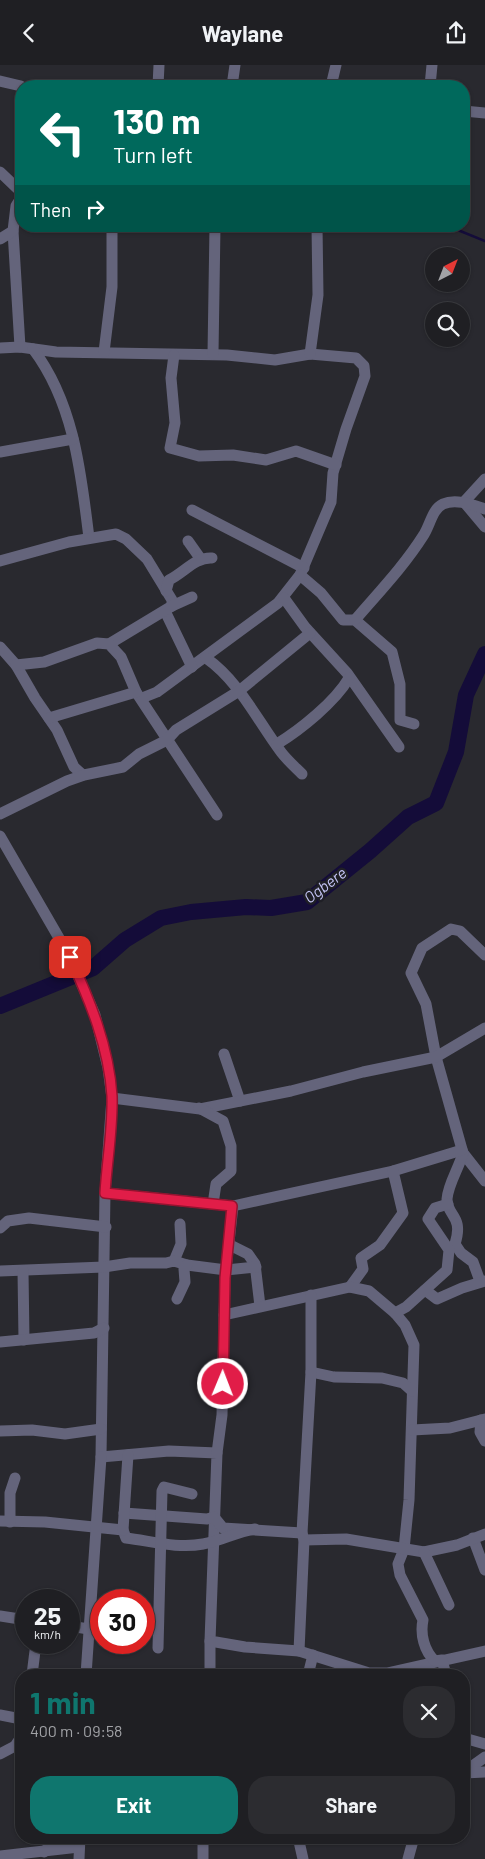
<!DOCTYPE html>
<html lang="en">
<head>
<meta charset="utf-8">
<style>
  :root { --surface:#1f1f23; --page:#2c2c30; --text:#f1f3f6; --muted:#a1a2a6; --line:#3c3d41; --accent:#0f766e }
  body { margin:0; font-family:Barlow,sans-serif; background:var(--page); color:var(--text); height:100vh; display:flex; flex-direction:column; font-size:19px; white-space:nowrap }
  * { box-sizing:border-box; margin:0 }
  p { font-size:16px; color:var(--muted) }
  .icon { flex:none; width:28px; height:28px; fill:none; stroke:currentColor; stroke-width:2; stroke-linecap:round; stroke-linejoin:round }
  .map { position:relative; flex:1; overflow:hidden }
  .details { position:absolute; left:15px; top:1604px; width:455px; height:175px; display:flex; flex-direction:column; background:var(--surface); border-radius:20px; box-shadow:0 1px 4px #0004,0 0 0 1px var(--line) }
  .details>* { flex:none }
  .guide { position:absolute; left:15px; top:15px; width:455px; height:152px; border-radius:20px; box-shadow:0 1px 4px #0004,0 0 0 1px var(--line); background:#00695c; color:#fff; overflow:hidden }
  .needle { width:32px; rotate:42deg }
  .buttons { position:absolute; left:425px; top:182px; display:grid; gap:10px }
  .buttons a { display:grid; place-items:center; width:45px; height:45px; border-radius:50%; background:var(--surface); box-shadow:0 1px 4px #0004,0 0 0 1px var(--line); font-size:25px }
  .speed { position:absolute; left:15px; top:1524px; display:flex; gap:10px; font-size:25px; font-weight:700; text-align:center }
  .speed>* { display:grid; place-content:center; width:65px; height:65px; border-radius:50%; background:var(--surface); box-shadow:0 1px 4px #0004,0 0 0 1px var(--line); line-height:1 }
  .speed small { font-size:12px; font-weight:400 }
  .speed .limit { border:8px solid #d22; background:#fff; color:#111 }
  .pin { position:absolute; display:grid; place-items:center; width:42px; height:42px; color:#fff; margin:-21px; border-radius:10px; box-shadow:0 2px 8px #0006 }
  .me { position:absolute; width:55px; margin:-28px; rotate:1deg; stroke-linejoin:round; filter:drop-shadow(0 0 4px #0008) }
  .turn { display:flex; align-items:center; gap:18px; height:105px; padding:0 15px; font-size:22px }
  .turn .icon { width:65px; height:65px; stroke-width:2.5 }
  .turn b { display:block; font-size:35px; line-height:42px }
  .then { display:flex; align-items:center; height:48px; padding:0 15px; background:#0003; gap:10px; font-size:19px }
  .round { display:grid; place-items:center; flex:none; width:52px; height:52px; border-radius:20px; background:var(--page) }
  .head { display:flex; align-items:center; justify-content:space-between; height:85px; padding:0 15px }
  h1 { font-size:30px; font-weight:700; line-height:38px; color:var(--accent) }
  .primary-button { display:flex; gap:10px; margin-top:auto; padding:10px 15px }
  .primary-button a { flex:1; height:58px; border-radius:20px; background:var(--accent); color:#fff; font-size:20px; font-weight:700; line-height:58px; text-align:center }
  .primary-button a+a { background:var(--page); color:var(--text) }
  header { display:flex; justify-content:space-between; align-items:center; height:65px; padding:0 15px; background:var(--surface); font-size:22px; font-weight:700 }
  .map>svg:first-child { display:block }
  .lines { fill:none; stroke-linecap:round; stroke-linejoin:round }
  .stream { stroke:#140c39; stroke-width:2.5 }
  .river { stroke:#140c39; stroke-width:16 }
  .minor { stroke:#64647b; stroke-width:11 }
  .route-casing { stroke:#92132f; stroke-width:12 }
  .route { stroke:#e11d48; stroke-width:9 }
  .labels { text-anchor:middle; stroke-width:5; stroke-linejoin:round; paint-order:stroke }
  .water-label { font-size:16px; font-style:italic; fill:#c4c4f5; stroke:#1f1f26 }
</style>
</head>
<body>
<header><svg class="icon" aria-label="back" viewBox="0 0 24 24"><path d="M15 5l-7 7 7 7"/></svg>Waylane<svg class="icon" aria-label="share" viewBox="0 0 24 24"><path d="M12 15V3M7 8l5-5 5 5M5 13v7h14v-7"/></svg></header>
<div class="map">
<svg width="485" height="1794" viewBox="0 0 485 1794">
  <rect width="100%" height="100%" fill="#29292f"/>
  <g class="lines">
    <path class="stream" d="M448,161L485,176"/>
    <path class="river" d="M0,941L93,903L125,875L161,853L191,847L246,842L271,843L307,837L370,786L408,752L436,738L456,687L466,630L485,589"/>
    <g class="minor">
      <path d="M0,16L21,21"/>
      <path d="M158,21L159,0"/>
      <path d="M232,21L235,0"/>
      <path d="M331,21L336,0"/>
      <path d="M430,21L432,0"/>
      <path d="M464,46L485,48"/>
      <path d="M0,107L21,127"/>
      <path d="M13,166L20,282"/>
      <path d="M0,174L13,166L16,141L21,133"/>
      <path d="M0,283L20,282L56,287L227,290L275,295L310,289L356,293L364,301L365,311L346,364L333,408L331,437L300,510L278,538L157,627L142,633"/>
      <path d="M33,284C74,338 81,408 89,473"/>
      <path d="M104,287L112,222V161"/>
      <path d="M213,289L215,161"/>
      <path d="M310,289L318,230L317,161"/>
      <path d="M174,290L171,313L175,358L170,383L199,391L233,390L266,395L296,386L336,400"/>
      <path d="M0,387L73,374"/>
      <path d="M485,414L464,437L485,462"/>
      <path d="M192,445L304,503"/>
      <path d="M188,476L200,493"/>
      <path d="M0,496L69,477L116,469L126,474L147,494L172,535V541"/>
      <path d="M300,510L321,528L343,555H355L392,587L400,619V655L414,659"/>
      <path d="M166,526L169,515C184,508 195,492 212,493"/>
      <path d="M284,533L305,562L347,608L399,682"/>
      <path d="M165,546L192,602"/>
      <path d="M355,555C379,527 404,501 423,471C430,461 432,444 443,439C456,433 473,440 485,444"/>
      <path d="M109,579L172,541L192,532"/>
      <path d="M0,582L16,600L35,633L57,665L74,702L83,710"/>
      <path d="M206,593C239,616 257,655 281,687C287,695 295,702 302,709"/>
      <path d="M16,600L44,597L97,578L109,579L121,592L136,627L217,750"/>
      <path d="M49,653L136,627"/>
      <path d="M277,679C300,665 335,637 349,613"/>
      <path d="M0,749L67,716L84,710L123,702L139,689L167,675L176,665L239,626L310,568"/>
      <path d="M0,771L70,892L95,950L108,1003L112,1033L105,1128L101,1392L169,1386L217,1388L210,1576L245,1582L299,1586L369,1608H387L485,1586"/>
      <path d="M485,890L460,866L451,864L422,883L411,908L426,939L436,992L463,1088L485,1116"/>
      <path d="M224,989L240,1036"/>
      <path d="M112,1033L200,1044L291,1026L363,1007L436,992L485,963"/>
      <path d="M199,1043L223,1056L231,1081V1106L216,1119L213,1139"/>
      <path d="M463,1088C459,1103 448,1119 447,1134C447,1152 464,1150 455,1179L461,1188L473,1197L480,1216"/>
      <path d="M105,1128L233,1141L393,1106L462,1085"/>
      <path d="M0,1163L8,1156L29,1153L106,1162"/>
      <path d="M230,1180L248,1189L255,1199L260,1241"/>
      <path d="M174,1196L181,1179L180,1159"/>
      <path d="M0,1206L104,1202L130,1198H166L174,1196L187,1200L226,1205L256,1202"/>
      <path d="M23,1206L24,1275"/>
      <path d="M350,1222L363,1204L361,1193L380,1180L403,1148L393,1106"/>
      <path d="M425,1225L437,1234L462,1223L485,1216"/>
      <path d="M177,1234L185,1217L184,1204L187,1200"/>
      <path d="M395,1248L406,1242L447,1205L449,1185L428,1154L435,1143L448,1139"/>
      <path d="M224,1250L350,1222L369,1226L395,1248L405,1260L414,1280L409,1435L404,1484L398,1499L400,1510L423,1555C420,1569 424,1586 435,1596L442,1595L446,1610"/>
      <path d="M0,1277L94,1268L104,1263"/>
      <path d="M311,1307L334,1312L382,1313L403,1318L412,1326"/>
      <path d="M481,1355L480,1367L485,1376"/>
      <path d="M412,1365L450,1363L485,1354"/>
      <path d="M0,1366L32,1365L65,1369L101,1364"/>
      <path d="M217,1388L222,1350L225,1213L233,1141"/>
      <path d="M124,1448L207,1454L214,1452L223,1463L302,1468"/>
      <path d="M0,1456L45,1457L123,1465L126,1473C151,1476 178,1484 203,1479C222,1476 235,1467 255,1464"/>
      <path d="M10,1457V1428L15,1413"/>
      <path d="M123,1465L128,1390"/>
      <path d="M473,1473L485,1505"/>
      <path d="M304,1475L346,1474L424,1487L457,1480L485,1469"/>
      <path d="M424,1487L449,1540"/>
      <path d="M0,1551L26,1555"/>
      <path d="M69,1561L89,1564"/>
      <path d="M158,1583L162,1426L164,1422L192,1429"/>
      <path d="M299,1586L304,1475L302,1468L311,1307V1230"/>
      <path d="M32,1610L36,1578"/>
      <path d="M86,1610L101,1392"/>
      <path d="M210,1610V1576"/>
      <path d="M308,1610L313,1590"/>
      <path d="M0,1650L21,1654"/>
      <path d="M464,1673L485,1679"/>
      <path d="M0,1689L15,1681L21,1672"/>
      <path d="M464,1707L485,1692"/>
      <path d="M464,1708L485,1707"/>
      <path d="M203,1772V1794"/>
      <path d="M298,1772L303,1794"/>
      <path d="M44,1787L58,1772"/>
      <path d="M0,1791L79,1782"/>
      <path d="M79,1794L80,1772"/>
      <path d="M408,1794L414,1772"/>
    </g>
  </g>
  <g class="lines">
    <defs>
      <path id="route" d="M70,892C90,936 109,982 112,1031C113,1063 107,1096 105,1128L232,1141L225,1213L223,1319"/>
    </defs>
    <use href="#route" class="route-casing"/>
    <use href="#route" class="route"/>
  </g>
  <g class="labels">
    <g class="water-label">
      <text transform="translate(325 820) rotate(-37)" y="6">Ogbere</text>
    </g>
  </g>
</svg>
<div class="buttons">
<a><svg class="needle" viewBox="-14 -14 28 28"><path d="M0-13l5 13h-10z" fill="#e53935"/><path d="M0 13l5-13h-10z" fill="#a1a2a6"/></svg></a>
<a><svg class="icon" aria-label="search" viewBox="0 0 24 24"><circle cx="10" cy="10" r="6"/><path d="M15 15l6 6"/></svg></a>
</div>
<div class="speed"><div>25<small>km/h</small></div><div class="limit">30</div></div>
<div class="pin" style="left:70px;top:892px;background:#d93025"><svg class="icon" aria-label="arrive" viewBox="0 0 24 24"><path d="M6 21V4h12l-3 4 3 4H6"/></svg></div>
<svg class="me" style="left:223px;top:1319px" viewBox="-20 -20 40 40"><circle r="17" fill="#e11d48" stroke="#fff" stroke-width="3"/><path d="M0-11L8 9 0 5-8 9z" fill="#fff"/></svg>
<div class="guide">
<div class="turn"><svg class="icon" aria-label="left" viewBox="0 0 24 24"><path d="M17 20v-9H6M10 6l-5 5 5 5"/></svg><div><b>130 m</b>Turn left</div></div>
<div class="then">Then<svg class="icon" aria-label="right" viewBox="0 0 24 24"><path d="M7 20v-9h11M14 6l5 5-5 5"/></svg></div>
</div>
<section class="details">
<div class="head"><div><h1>1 min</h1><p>400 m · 09:58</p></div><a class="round"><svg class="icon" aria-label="close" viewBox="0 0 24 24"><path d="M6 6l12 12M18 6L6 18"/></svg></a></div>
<div class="primary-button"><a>Exit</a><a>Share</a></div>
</section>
</div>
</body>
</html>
